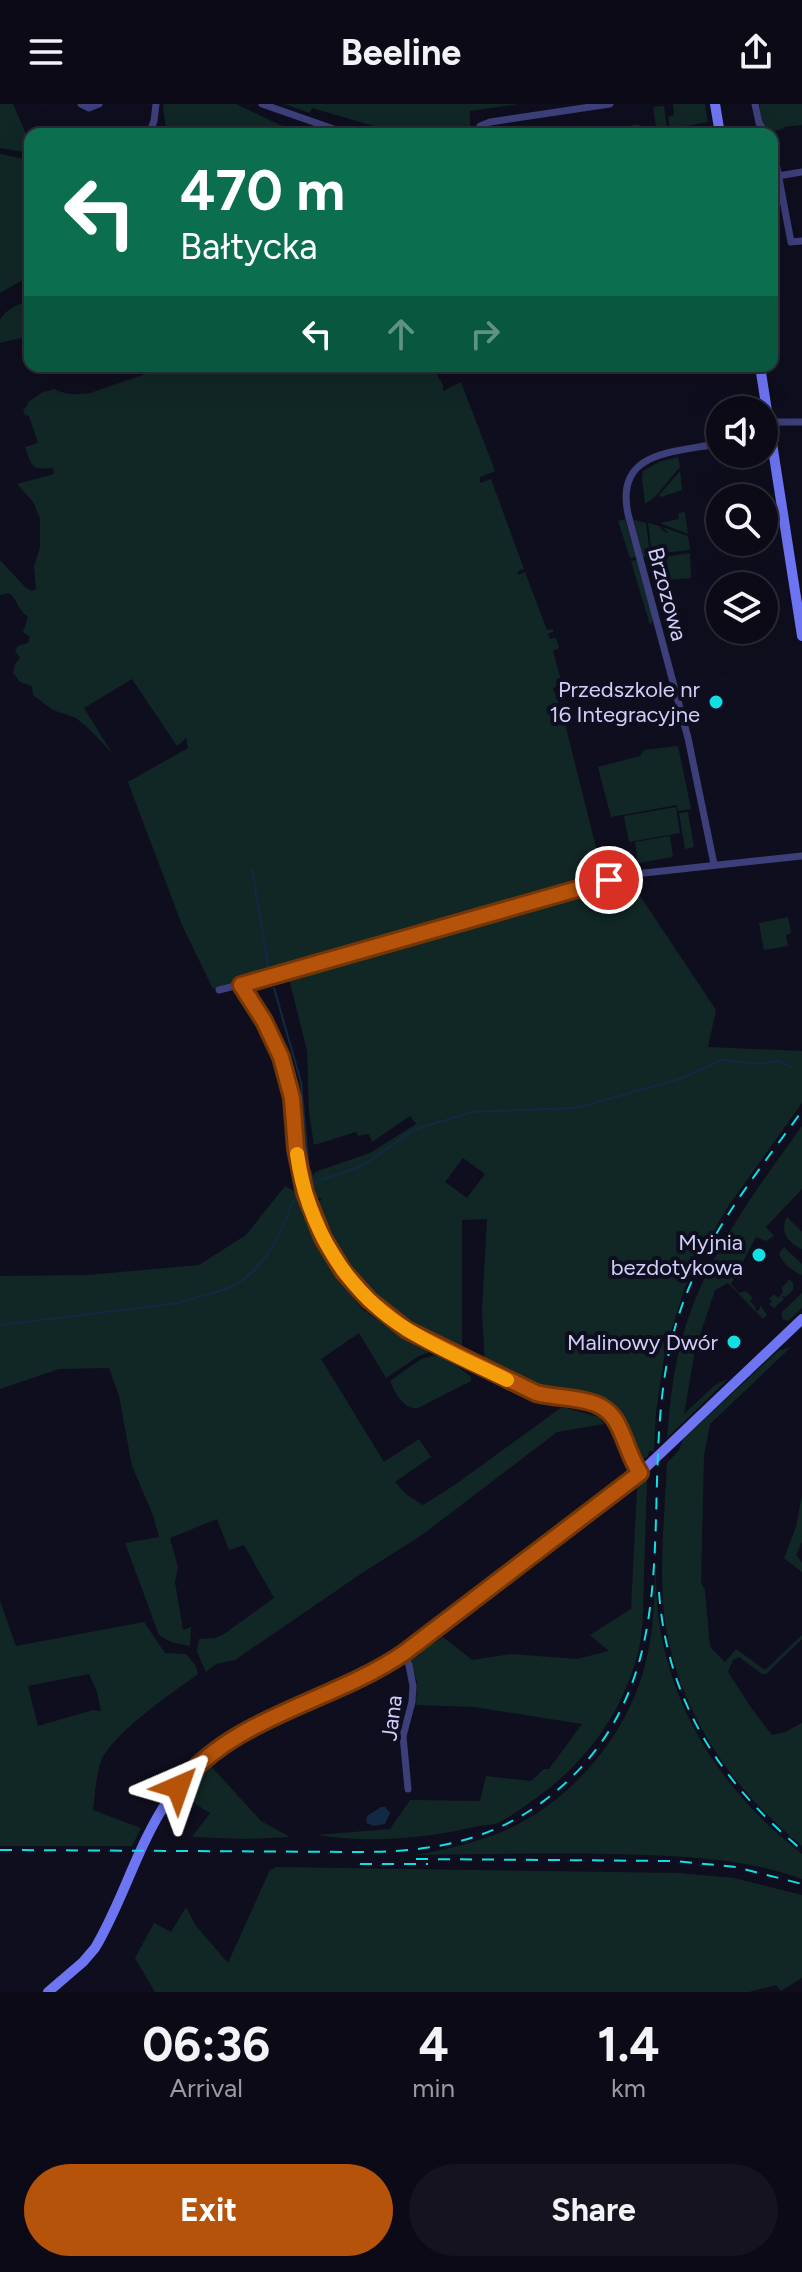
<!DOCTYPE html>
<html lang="en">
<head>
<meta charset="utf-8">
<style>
  :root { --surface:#0b0a16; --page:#14131f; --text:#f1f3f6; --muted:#9a9aa1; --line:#2b2b35; --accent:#b45309 }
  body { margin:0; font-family:Figtree,sans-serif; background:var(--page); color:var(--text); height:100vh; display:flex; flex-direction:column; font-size:30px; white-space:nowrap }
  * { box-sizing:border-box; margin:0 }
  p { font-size:26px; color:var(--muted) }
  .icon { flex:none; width:44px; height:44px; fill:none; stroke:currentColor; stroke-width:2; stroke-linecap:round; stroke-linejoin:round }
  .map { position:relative; height:1888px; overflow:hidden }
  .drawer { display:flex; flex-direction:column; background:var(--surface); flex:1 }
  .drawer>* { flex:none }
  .top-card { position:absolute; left:24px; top:24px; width:754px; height:244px; border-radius:16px; box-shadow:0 8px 32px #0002,0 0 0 2px var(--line); background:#0b6e4f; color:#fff; overflow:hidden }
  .fabs { position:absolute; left:706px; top:292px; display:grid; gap:16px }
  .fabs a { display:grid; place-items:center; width:72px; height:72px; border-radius:50%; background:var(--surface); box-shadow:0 8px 32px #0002,0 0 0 2px var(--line); font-size:40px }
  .pin { position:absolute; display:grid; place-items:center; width:68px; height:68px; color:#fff; margin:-34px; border:4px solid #fff; border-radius:50%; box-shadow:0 2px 8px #0007 }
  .me { position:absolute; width:88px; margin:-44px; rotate:43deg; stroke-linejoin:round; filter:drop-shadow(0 0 6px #0008) }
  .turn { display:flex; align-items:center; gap:28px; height:168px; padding:0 24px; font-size:36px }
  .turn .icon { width:104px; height:104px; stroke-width:2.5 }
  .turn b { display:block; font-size:56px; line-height:68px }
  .lanes { display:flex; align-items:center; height:76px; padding:0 24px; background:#0003; justify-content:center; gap:40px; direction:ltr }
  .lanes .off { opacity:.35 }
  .eta { display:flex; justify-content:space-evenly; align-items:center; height:136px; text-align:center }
  .eta b { font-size:48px; font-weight:700; line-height:56px }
  .cta { display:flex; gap:16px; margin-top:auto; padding:16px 24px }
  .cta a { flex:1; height:92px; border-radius:48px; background:var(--accent); color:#fff; font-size:32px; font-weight:700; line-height:92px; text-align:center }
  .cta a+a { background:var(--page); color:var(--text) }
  header { display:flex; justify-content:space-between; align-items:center; height:104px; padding:0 24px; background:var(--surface); font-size:36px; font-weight:700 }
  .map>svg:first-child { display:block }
  .green { fill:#112725; fill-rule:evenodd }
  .water { fill:#122943 }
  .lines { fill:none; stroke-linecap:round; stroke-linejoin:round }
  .stream { stroke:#122943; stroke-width:2 }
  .street { stroke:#3c3f79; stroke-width:7 }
  .secondary { stroke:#6d75f3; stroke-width:10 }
  .rail { stroke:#12dfe4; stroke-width:2; stroke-dasharray:12 10; stroke-linecap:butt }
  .route-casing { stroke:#753606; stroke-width:20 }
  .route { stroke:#b45309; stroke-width:14 }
  .slow { stroke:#f59e0b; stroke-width:14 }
  .poi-dot { fill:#12dfe4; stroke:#0f0e1e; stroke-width:3 }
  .labels { text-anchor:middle; stroke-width:8; stroke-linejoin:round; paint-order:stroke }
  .street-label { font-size:22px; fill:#d0cffb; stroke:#0f0e1e }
  .poi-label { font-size:22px; fill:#d0cffb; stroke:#0f0e1e; text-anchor:end }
</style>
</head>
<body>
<header><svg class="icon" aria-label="menu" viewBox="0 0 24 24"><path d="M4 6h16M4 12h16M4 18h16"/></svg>Beeline<svg class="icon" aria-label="share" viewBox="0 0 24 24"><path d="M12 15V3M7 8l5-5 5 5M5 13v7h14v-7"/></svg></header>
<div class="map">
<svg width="802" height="1888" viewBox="0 0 802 1888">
  <rect width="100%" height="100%" fill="#0f0e1e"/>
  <g class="green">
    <path d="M0,0H13L30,39V49L0,44Z"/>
    <path d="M164,0H236L280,21L318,30H167L163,4Z"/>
    <path d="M284,0H519L470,7V30H401L312,4L310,9Z"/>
    <path d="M673,0H705L708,18L670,25L668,13L674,11Z"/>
    <path d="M759,0H802V21L784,23L783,25L769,28L762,19Z"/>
    <path d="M664,2L667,24L631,30H607L606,26L639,20L640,26L656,23L653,3Z"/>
    <path d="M0,50L30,56V172L0,189Z"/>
    <path d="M30,196V232L0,239C0,232 0,222 0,216C4,206 21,199 30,196Z"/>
    <path d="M169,262H432L443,281V287L461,278L495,367L480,373V379L491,375L524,465L518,467V471L525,468L547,526L553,525L554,527L548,530L550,535L556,534L559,544L553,547L562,580L553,584L563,612L603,771L213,885L182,821L128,678L188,644L186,634L177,642L132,575L84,604L112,649L89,625L76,614L53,606L33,591L32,582L20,578L13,569L15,560L20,554L15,547L18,542L28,539L30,533L23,528L28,513C17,505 18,496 9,489L0,491V456L26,484L32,487L36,485L34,463L40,443V414L33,398L17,380L54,370L53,364C30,366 33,363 25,343L38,339L29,312L25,311L23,306L27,302L28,298L41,289L54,285C66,291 77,291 90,289Z"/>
    <path d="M678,353L680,363L654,394L645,400L642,374L643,367L659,358Z"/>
    <path d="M680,367L682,386L661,393L659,391Z"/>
    <path d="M685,408L688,430L660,419L679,415L678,409Z"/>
    <path d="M625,415L636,453L630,454L618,417Z"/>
    <path d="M634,416L646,419L650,452L643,453Z"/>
    <path d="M648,419L659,422L666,429L668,428L662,423L688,432L690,446L652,450Z"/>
    <path d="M690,449L691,474L655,477L652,455Z"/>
    <path d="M637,456L653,516L650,521L631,457Z"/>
    <path d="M678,642L691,705L678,707L677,701L611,713L598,663L640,652L644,646Z"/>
    <path d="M676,703L680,729L629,738L624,712Z"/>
    <path d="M688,708L694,743L685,745L679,709Z"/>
    <path d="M670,732L673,753L638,759L635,738Z"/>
    <path d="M613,783H628L636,786L716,906L708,943L802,947V999L727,1104L702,1147L685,1183L665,1247L656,1308L654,1347H649L648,1352L641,1357L636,1350L634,1351L623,1317L607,1299L596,1293L582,1289L548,1287L524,1273L485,1260L482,1207L487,1115L462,1116V1249C385,1211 347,1182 313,1101L322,1095L315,1092L310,1079L315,1068L370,1049L416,1020L410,1012L372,1038L369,1030L358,1032L356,1028L314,1041L309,1008L307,947L289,874ZM463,1054L485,1070L467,1094L445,1078Z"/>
    <path d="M788,813L791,829L786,831L788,842L764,846L759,819Z"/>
    <path d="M802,1022V1085L766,1123L774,1132L766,1137L756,1133L731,1180L739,1189L746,1187L753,1194L750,1197L756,1204L755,1205L756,1207L760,1205V1201L767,1211L763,1215L728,1179L715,1186L695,1246L684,1310L715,1281L728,1275L667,1334C670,1297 674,1260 685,1224C709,1148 756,1086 802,1022Z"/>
    <path d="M285,1082L296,1088L306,1118L319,1146L361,1204L393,1227L430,1248L419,1252L386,1274L359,1229L321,1255L384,1358L419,1335L431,1353L395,1378L407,1391L423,1401L456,1380L562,1303L599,1313L604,1320L557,1328L422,1431L362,1469L235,1556L216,1560L206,1568L197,1548L199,1535L215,1534L224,1530L274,1494L244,1441L229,1446L217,1415L170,1434L178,1463L175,1478L183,1526L191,1523L190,1542L171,1538L159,1531L125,1439L159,1433L153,1411L132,1362L119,1292L109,1264L59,1265L0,1285V1172L88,1171L199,1161L246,1131Z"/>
    <path d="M787,1113L802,1128V1145C789,1140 779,1127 787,1113Z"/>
    <path d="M784,1143L802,1160V1171C794,1169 780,1157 779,1149Z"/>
    <path d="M787,1175L793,1178V1186L786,1193L782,1192L784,1195L774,1204L766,1198L770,1200L772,1197L769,1195L774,1190L778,1194L783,1188L781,1184L788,1177Z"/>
    <path d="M802,1189V1204L788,1217L782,1215V1208Z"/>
    <path d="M791,1243L710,1320L704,1352L701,1478L705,1486L710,1543L725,1558L736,1545L765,1566L802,1531V1535L766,1570H762L739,1553L733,1556L728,1568L752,1605L772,1631L785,1628L802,1619V1742C727,1682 671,1596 663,1499C660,1453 665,1405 667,1359L679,1346L683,1335L778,1247Z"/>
    <path d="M435,1251C449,1254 460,1264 471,1273V1277L418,1304C404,1306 395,1289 390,1277L421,1255Z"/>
    <path d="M647,1375C646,1407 645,1440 644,1472C643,1496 644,1521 639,1545C623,1610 584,1662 529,1699C519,1706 509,1714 498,1719C491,1721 482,1721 474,1723C423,1735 369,1739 317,1731L390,1725L410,1696L480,1697L486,1672L531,1677L544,1665H549L582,1620L474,1603L416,1601L417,1578L410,1555L443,1533L472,1556L511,1550L577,1555L609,1547L590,1531L631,1505L637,1384Z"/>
    <path d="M802,1391V1438L796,1451L802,1459V1468L784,1454L796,1423Z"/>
    <path d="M656,1462C653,1580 711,1679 802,1750V1775C742,1753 677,1752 613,1750C548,1749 482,1750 416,1751C449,1745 480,1738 510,1724C576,1694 632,1624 647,1553C654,1524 654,1493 656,1462Z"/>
    <path d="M0,1497L16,1542L144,1518L165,1549L186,1550L196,1562L198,1570C173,1588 113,1629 101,1657C96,1671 95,1691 93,1706L141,1724L132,1742H0ZM89,1570L97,1588L101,1607L93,1606L38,1622L28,1582Z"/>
    <path d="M209,1660L261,1717L290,1733L248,1735L192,1733L210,1709L181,1691Z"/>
    <path d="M276,1763L679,1769L734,1774L802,1791V1874L781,1887L776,1881L749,1888H155L135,1854L154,1819L171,1828L186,1803L196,1822L228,1859L270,1766Z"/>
  </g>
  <path class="water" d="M381,1703H385L390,1709L385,1720L374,1722L366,1719L367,1712Z"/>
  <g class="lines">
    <g class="stream">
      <path d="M252,766L269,867"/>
      <path d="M274,884L301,978L308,1056"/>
      <path d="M311,1068L314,1078"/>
      <path d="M311,1082L319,1077L364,1061L413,1026L472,1008L576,1004L680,975L722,956L762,960L779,957L791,963"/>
      <path d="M0,1221L179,1199C195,1192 212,1191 228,1184C262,1170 280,1132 292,1100L296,1094"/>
    </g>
    <g class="street">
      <path d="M81,0L89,4L99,0"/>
      <path d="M262,0L348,30"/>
      <path d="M755,0L759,19L766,30"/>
      <path d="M149,30L154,17L156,0"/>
      <path d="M477,30L480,22L490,18L610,0"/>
      <path d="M772,38L791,138L802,137"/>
      <path d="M772,73L802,68"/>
      <path d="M769,318H802"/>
      <path d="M714,760L688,634L628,410C614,345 677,349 720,339"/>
      <path d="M241,881C247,894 256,904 264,917C273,932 280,949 286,966C294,994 294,1022 297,1050C303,1101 325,1148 359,1186C392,1221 434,1240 476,1261C496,1270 515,1282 536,1289C560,1297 586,1290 606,1306C625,1321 626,1349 640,1369"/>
      <path d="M219,886L279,871L626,771L802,752"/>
      <path d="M404,1549L409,1561L413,1582L412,1598L403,1632L408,1685"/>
    </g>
    <g class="secondary">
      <path d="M715,0L720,30"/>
      <path d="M760,262L802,532"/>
      <path d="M48,1888L83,1858L95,1844C123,1797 137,1742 168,1696C227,1611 323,1603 404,1549L640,1369L802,1215"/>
    </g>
    <g class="rail">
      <path d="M659,1488C667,1597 720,1678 802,1746"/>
      <path d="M0,1746L359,1748C436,1748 501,1736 561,1683C698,1562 633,1387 673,1231C695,1145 751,1077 802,1007"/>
      <path d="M416,1755L674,1757L736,1763L802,1780"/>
      <path d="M360,1760H428"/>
    </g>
  </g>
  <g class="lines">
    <defs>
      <path id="route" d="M178,1683C235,1611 331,1599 404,1549L640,1369C630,1354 627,1339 619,1323C604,1289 566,1297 536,1289L407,1226L369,1196L343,1167L323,1134L305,1089L296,1045L292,994L281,953L264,917L241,881L609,776"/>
    </defs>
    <use href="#route" class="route-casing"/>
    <use href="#route" class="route"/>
    <path class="slow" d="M297,1050C307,1122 346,1188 408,1226C439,1245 474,1260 507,1276"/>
  </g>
  <g class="poi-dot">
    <circle cx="716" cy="598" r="8"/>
    <circle cx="759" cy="1151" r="8"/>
    <circle cx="734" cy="1238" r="8"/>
  </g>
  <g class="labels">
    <g class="street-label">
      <text transform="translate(668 490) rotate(75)" y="8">Brzozowa</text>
      <text transform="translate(391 1614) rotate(-83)" y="8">Jana</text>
    </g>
    <g class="poi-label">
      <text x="700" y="593">Przedszkole nr<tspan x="700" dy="25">16 Integracyjne</tspan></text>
      <text x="743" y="1146">Myjnia<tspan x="743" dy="25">bezdotykowa</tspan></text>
      <text x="718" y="1246">Malinowy Dwór</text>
    </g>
  </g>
</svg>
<div class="fabs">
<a><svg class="icon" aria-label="sound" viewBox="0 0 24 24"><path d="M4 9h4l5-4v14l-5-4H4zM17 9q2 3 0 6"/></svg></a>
<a><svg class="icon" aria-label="search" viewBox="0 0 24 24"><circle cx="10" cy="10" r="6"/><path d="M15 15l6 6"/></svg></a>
<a><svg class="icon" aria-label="layers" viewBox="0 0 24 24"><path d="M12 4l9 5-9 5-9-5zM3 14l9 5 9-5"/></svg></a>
</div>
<div class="pin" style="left:609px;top:776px;background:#d93025"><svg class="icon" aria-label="arrive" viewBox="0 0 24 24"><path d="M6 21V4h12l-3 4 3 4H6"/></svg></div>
<svg class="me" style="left:178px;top:1683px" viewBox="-20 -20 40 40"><path d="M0-17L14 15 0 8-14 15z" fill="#b45309" stroke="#fff" stroke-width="4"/></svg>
<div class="top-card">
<div class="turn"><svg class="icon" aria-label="left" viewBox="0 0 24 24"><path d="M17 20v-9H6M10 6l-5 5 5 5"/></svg><div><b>470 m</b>Bałtycka</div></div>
<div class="lanes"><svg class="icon" aria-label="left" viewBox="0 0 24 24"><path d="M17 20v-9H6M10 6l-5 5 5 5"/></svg><svg class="icon off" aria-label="ahead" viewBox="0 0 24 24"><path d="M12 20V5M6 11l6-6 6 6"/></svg><svg class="icon off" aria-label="right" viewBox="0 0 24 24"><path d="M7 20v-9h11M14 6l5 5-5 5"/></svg></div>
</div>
</div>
<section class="drawer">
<div class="eta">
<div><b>06:36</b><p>Arrival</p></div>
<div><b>4</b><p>min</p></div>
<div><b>1.4</b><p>km</p></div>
</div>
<div class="cta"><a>Exit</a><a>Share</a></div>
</section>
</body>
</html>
